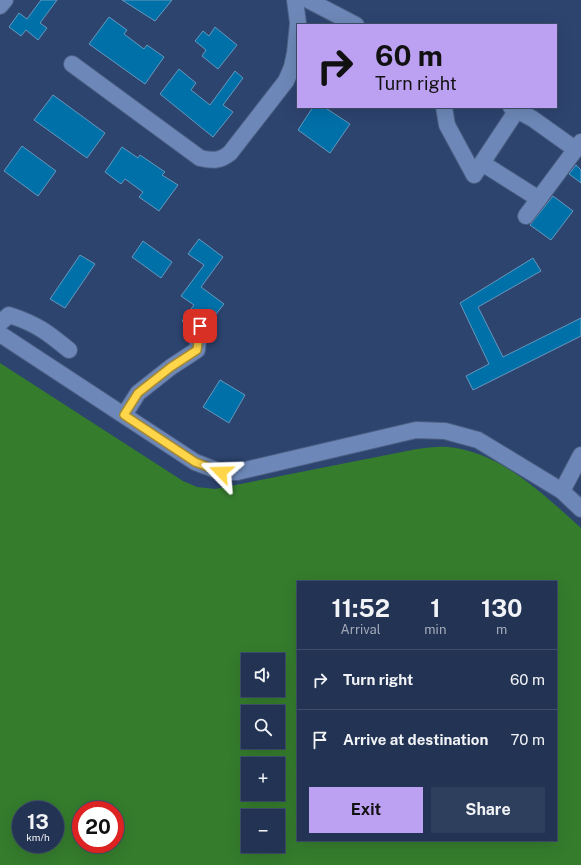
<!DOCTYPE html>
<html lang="en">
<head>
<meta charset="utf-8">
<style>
  :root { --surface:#223353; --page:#2e3f5d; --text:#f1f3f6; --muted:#a2aab8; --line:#3f4e6a; --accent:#bca0f2 }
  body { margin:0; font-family:"Public Sans",sans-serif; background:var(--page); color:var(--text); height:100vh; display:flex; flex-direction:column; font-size:15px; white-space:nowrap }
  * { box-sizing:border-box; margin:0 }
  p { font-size:13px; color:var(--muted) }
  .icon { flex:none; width:22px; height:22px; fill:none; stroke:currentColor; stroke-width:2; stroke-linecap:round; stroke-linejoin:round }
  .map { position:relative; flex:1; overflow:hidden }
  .sheet { position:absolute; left:297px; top:581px; width:260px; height:260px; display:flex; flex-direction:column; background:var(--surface); border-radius:0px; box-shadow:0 4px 16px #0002,0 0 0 1px var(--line) }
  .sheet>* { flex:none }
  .guide { position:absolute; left:297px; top:24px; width:260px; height:84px; border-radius:0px; box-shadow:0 4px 16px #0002,0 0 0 1px var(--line); background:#bca0f2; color:#111; overflow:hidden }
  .controls { position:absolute; left:241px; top:653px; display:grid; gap:8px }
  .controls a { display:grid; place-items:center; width:44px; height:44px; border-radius:0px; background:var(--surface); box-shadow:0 4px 16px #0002,0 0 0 1px var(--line); font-size:20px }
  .speed { position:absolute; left:12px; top:801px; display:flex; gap:8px; font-size:20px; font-weight:700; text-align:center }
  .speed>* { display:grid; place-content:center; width:52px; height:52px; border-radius:50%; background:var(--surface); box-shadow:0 4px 16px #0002,0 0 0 1px var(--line); line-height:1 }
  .speed small { font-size:10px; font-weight:400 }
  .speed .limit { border:6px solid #d22; background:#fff; color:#111 }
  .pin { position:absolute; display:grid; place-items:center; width:34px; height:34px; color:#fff; margin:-17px; border-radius:8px; box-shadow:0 2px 6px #0006 }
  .me { position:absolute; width:44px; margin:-22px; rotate:292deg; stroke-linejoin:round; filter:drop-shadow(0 0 3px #0008) }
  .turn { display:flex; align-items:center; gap:14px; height:84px; padding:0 12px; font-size:18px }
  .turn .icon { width:52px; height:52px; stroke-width:2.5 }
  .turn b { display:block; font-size:28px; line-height:34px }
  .eta { display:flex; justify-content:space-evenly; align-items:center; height:68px; text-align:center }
  .eta b { font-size:24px; font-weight:700; line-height:28px }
  .primary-button { display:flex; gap:8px; margin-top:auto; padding:8px 12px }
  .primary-button a { flex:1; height:46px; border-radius:0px; background:var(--accent); color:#111; font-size:16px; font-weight:700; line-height:46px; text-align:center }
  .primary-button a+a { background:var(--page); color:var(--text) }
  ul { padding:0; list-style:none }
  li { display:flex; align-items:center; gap:12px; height:60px; padding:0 12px; border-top:1px solid var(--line) }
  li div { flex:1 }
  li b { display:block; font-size:15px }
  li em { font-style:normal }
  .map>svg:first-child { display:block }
  .green { fill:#357c2d; fill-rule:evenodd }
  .building { fill:#0070a9; stroke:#6498be }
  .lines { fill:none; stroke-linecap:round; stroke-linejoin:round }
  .minor-casing { stroke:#4b5e82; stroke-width:18 }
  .minor { stroke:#6d88b8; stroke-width:16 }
  .route-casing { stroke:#a68a30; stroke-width:10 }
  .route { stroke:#ffd54a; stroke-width:7 }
</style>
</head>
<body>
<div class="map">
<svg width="581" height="865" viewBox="0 0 581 865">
  <rect width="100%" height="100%" fill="#2d446f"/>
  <path class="green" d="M0,363L183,481L197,487L215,489L417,449C427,448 438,446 448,447C501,452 543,494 581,528V865H0ZM298,582H556V840H298ZM248,660H278V690H248ZM248,712H278V742H248ZM248,764H278V794H248ZM21,810H55V844H21ZM81,810H115V844H81ZM248,816H278V846H248Z"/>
  <g class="building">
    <path d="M41,0H57L40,23L47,28L38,40L26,30L21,36L9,27L19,13L27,19Z"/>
    <path d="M122,0H172L155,21Z"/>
    <path d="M109,17L127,30L124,34L144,49L147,45L164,57L145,84L89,44Z"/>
    <path d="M215,27L237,45L218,69L202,56L206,50L195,41L203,31L209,36Z"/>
    <path d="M179,69L196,83L191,90L210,105L235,71L243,78L223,105L233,112L213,137L160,94Z"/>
    <path d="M53,95L105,133L87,158L34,120Z"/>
    <path d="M313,107H324L350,124L330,153L298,130Z"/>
    <path d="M22,146L56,171L38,196L4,171Z"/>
    <path d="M122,147L138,158L140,155L165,172L162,175L178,185L159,211L139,197L143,192L125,179L121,184L105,172Z"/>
    <path d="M576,165L581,170V183L569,174Z"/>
    <path d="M553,196L573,211L551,240L530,225Z"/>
    <path d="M199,239L223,257L201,287L224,304L212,319L203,312L200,317L193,320L190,327L182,321L194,305L181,296L204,265L188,254Z"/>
    <path d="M143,241L172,262L161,278L132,257Z"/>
    <path d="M80,255L95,264L65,308L50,299Z"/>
    <path d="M533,258L541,271L478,307L503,357L581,318V336L473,390L466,376L489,364L460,303Z"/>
    <path d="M220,380L245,395L229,423L203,407Z"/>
  </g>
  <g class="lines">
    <defs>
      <g id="minor">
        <path d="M308,0L356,25"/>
        <path d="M0,6L5,0"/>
        <path d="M72,64L200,158C213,161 220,161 230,153L286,81L292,67L295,53L298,23L295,0"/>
        <path d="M444,107L447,125L474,175L517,110"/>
        <path d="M511,107L533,119L575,149"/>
        <path d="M482,163L539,199"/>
        <path d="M526,216L581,142"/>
        <path d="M0,323L9,315C37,324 47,332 69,350"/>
        <path d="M0,334L195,462L221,472H237L416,430L445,431L478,440L562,491L581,509"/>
        <path d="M124,415L138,393L171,367L197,350L200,326"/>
        <path d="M562,491L581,455"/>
      </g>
    </defs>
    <use href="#minor" class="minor-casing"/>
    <use href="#minor" class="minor"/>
  </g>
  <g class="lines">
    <defs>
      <path id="route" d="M200,326L197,350L171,367L138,393L124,415L195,462L221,472"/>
    </defs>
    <use href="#route" class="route-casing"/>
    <use href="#route" class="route"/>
  </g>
</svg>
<div class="controls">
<a><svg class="icon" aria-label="sound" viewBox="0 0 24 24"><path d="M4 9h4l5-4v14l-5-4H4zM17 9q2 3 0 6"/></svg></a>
<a><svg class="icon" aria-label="search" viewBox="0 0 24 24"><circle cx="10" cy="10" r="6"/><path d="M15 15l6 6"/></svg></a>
<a>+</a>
<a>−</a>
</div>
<div class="speed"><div>13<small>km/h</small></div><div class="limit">20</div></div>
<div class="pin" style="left:200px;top:326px;background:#d93025"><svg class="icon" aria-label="arrive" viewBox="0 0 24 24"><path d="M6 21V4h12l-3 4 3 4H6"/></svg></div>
<svg class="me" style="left:221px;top:472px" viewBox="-20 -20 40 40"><path d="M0-17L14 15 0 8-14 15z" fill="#ffd54a" stroke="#fff" stroke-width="4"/></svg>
<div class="guide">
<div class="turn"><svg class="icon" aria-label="right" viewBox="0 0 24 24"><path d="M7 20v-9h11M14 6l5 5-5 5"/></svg><div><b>60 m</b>Turn right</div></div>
</div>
<section class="sheet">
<div class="eta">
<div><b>11:52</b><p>Arrival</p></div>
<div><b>1</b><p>min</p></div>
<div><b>130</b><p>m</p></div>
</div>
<ul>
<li><svg class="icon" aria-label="right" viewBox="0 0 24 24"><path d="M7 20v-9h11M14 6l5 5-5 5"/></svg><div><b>Turn right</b></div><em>60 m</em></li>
<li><svg class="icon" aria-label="arrive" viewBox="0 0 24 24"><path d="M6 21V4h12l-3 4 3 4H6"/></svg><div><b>Arrive at destination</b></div><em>70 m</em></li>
</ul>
<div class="primary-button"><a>Exit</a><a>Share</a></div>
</section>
</div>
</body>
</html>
